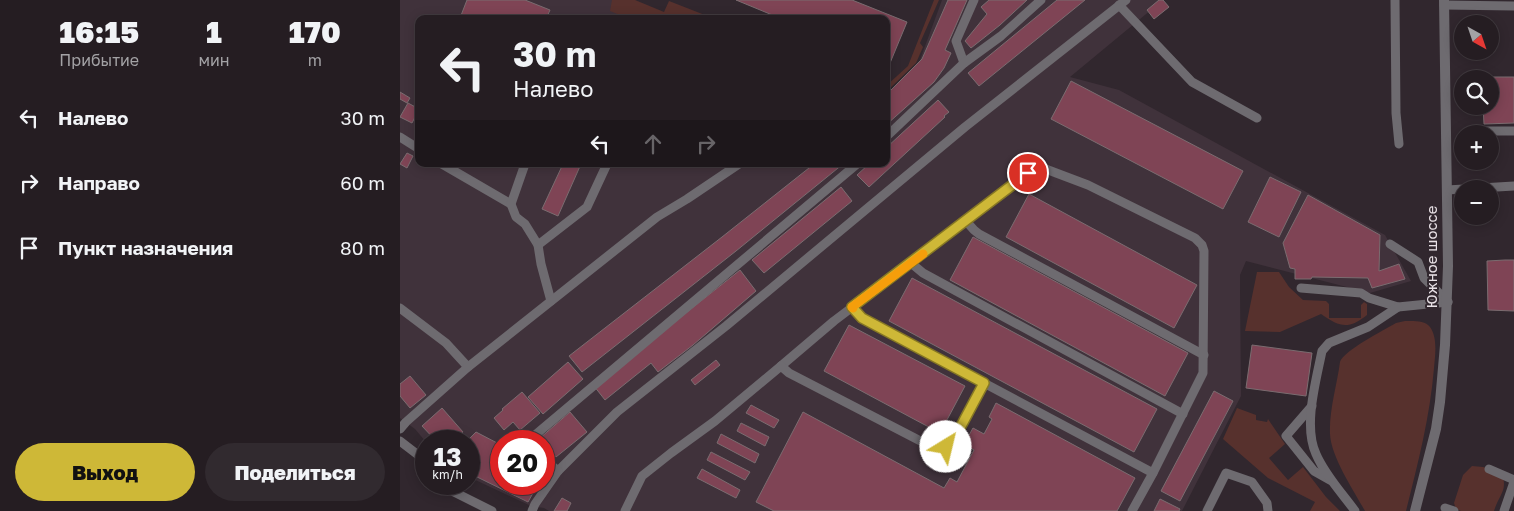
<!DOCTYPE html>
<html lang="ru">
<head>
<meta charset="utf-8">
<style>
  :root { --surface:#251d22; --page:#312a2f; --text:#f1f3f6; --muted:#a3a2a5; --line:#423b40; --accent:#ceb837 }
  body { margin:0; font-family:"Golos Text",sans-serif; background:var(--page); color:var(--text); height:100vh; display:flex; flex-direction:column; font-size:19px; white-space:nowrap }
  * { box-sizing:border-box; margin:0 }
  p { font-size:16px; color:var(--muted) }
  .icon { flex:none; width:28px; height:28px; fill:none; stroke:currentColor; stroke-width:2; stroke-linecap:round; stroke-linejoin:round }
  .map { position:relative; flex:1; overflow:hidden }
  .sheet { display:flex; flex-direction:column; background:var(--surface); width:400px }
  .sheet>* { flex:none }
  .top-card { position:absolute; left:15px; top:15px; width:475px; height:152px; border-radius:10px; box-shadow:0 2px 12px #0003,0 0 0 1px var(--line); background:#251d22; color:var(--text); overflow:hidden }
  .needle { width:32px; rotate:140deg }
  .fabs { position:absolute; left:1054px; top:15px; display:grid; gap:10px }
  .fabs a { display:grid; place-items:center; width:45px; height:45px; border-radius:50%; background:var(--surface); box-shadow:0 2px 12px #0003,0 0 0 1px var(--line); font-size:25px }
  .speed { position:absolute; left:15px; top:430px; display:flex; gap:10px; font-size:25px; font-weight:700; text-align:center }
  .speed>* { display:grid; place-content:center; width:65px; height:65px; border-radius:50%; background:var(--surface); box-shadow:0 2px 12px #0003,0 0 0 1px var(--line); line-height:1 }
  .speed small { font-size:12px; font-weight:400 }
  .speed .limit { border:8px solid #d22; background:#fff; color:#111 }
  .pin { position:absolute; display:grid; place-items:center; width:42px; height:42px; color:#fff; margin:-21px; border:2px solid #fff; border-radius:50%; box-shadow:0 1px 5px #0007 }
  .me { position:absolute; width:55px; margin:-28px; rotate:36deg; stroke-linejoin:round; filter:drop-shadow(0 0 4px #0008) }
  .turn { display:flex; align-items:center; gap:18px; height:105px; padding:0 15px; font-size:22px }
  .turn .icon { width:65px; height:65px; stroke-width:2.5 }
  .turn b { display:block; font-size:35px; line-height:42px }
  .lanes { display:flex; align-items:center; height:48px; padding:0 15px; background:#0003; justify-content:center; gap:25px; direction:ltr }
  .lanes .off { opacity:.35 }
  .eta { display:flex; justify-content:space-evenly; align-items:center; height:85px; text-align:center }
  .eta b { font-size:30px; font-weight:800; line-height:35px }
  .action { display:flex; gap:10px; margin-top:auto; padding:10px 15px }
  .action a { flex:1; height:58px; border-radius:30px; background:var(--accent); color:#111; font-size:20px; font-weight:800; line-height:58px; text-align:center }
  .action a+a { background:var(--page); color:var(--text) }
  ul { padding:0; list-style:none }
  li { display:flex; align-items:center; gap:15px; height:65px; padding:0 15px }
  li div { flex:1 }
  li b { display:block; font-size:19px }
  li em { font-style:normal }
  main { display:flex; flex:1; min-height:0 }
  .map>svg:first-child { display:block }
  .built { fill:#40323b; fill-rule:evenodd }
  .green { fill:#57312d }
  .building { fill:#7f4455; stroke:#7b6c70 }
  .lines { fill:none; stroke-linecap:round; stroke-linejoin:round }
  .lane { stroke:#6e6b70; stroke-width:9 }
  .street { stroke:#6e6b70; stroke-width:10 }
  .route-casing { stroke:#867824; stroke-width:12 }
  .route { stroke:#ceb837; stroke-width:9 }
  .slow { stroke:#f59e0b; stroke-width:9 }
  .labels { text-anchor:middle; stroke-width:4; stroke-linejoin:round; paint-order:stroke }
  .street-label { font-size:15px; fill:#e8e1e6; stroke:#31272e }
</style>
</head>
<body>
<main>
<section class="sheet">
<div class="eta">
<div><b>16:15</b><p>Прибытие</p></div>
<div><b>1</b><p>мин</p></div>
<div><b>170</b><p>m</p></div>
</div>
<ul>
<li><svg class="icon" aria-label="left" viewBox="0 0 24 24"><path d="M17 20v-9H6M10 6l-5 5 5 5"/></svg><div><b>Налево</b></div><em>30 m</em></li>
<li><svg class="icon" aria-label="right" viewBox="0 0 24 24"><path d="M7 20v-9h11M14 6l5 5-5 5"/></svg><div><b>Направо</b></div><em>60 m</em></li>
<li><svg class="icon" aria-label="arrive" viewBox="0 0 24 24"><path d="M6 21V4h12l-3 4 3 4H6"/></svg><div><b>Пункт назначения</b></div><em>80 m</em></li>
</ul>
<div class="action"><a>Выход</a><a>Поделиться</a></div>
</section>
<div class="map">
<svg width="1114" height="511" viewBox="0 0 1114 511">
  <rect width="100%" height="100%" fill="#31272e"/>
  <path class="built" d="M0,0H212V1L251,19H19V164H486V95L517,68L542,0H763L670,77L719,90L985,235L1011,281L970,293L846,261L840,275V290L841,396L782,511H149L144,508L131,506L69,477V441L26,442L15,429L0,418ZM101,441H144V484H101Z"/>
  <g class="green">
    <path d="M212,0H235L264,12L269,1L315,19H230L210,11Z"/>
    <path d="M534,0H539L520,43L523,47L516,63L486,92V86L508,66Z"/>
    <path d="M857,272H879L889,287L903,300L926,301L929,304V318H961V305L964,302L967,304V315C948,330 940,327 921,314L880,332L845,331Z"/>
    <path d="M1005,321C1013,321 1025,320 1030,327C1038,338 1035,356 1034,368C1030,417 1018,463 1006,511H965C954,491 931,457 930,434C929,410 937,385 940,362C943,351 984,330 996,323Z"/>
    <path d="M837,408L856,415V420L867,422L868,419L885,444L869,458L888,480L903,467L926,497L940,511H910L915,502L868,478L823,439Z"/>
    <path d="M1072,466L1083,467L1101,472C1109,490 1099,494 1094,511H1061L1056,509L1054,503L1063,475Z"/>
  </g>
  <g class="building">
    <path d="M67,0H125L150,10L146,19H62L60,18Z"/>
    <path d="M336,0H452L507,22L490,63L486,61V19H382Z"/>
    <path d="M548,0H567L545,50L551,53L544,68L534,82L486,125V95L522,59Z"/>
    <path d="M589,0H627L600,25L571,48L565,41L587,14L581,7Z"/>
    <path d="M657,0H685L579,86L568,73Z"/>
    <path d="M759,0H763L769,7L754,19L747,10Z"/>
    <path d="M1083,77H1114V123L1084,124L1083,106H1090V79H1083Z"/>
    <path d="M671,81L843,171L823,209L651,119Z"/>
    <path d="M0,92L10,98L7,103L0,99Z"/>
    <path d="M538,100L549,112L544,116L545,117L469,187L457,175L469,164H486V148Z"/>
    <path d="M8,103L19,109L12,123L0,117Z"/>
    <path d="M7,153L13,156L7,168L0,164Z"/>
    <path d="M163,164H181L158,216L142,209Z"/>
    <path d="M414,164H443L336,251L182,372L169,356L322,237Z"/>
    <path d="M870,177L901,192L879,237L848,222Z"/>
    <path d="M441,187L452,201L364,273L352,260Z"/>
    <path d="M629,194L797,285L774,328L606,237Z"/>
    <path d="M908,195L980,235L979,271L999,264L1005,279L972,288L968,278L912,277L911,279H895V269L890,268L883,243Z"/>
    <path d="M573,237L788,353L765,396L550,280Z"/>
    <path d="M1105,260H1114V311L1088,310L1087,261Z"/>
    <path d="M340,270L356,291L293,345L258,372L251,363L205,400L194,386Z"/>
    <path d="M512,278L757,409L734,452L489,321Z"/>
    <path d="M449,325L565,386L540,433L424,371Z"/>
    <path d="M852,345L912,353L906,396L846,388Z"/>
    <path d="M316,360L320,365L295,385L291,380Z"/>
    <path d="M168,362L183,379L143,414L128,397Z"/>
    <path d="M10,376L26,395L10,408L0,396V384Z"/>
    <path d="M814,391L833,401L780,501L761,491Z"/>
    <path d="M122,392L140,413L120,430L113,422L104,430L94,418L103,410L102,409Z"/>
    <path d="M596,403L735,478L717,511H374L356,502L403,412L544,488L550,478L557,482L574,450L564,444L573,428L584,434L592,419L589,417Z"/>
    <path d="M351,405L379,420L374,428L346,413Z"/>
    <path d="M42,408L63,432L52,441H36L22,426Z"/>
    <path d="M170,412L187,432L156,457L140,438Z"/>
    <path d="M341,423L369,437L365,446L337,431Z"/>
    <path d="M76,432L101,445V484H138L128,502L69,473V441H67Z"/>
    <path d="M321,434L359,454L355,463L317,443Z"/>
    <path d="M311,452L350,472L345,480L307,460Z"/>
    <path d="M302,469L340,490L336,498L297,478Z"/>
    <path d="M162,498L171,503L167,511H154Z"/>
    <path d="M760,499L780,509L779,511H754Z"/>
  </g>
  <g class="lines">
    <g class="lane">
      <path d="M995,0L996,113L999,144"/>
      <path d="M719,5L792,82L857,118"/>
      <path d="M1044,5L1114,6"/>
      <path d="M564,63L556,41L574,0"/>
      <path d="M1079,131H1114"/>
      <path d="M0,137L19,149"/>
      <path d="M486,137L564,63L601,36L641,0"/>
      <path d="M42,164L111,204"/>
      <path d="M125,164L111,204L116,217L125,224L138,245L141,264L151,301"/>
      <path d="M1047,190L1114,186"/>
      <path d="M566,221L574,230L579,234L804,355"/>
      <path d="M990,244L1018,262L1024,278L1048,302"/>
      <path d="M138,245L187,207L207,164"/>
      <path d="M511,263L523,273L783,414"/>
      <path d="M901,288L961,293L969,298L998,307L1048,302"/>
      <path d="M452,307L462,318L753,473"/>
      <path d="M0,308L46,343L68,367"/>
      <path d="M381,366L434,321L635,169L643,168L688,185L795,238L802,245L804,251L803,373L753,473L732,511"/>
      <path d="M912,406L886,436L914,471L930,480"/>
      <path d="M0,429L6,422L68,367L257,217L287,199L339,164"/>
      <path d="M0,441L22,458"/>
      <path d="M128,441L457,164"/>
      <path d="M1089,469L1114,480"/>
      <path d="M158,471L217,412L326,326L565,127L726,0"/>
      <path d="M46,488L92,511"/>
      <path d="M1045,508L1054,511"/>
      <path d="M132,511L135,504L158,471L144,459"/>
      <path d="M225,511L242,476L271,453L315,421L381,366L389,373L534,448C541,449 547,448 552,443L584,383"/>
      <path d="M807,511L826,473L852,482L867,503L868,511"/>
      <path d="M955,511C942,493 925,475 916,454C903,426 916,381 922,351L929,343L968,327L998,307"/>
      <path d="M1104,511L1114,482"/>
    </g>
    <path class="street" d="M1015,511L1036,429L1040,402L1045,345L1048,266L1044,0"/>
  </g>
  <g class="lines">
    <defs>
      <path id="route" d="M546,447L552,443L584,383L462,318L452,307L628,173"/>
    </defs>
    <use href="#route" class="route-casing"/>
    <use href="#route" class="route"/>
    <path class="slow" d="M453,308L452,307L523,254"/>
  </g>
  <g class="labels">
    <g class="street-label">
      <text transform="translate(1032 257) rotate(-90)" y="5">Южное шоссе</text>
    </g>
  </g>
</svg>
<div class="fabs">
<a><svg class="needle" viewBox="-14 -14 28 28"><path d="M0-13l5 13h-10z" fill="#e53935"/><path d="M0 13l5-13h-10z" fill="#a3a2a5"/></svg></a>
<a><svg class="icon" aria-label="search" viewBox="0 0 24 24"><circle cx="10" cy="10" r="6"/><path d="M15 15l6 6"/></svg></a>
<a>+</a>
<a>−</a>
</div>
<div class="speed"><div>13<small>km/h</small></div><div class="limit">20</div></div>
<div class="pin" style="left:628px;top:173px;background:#d93025"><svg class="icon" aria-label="arrive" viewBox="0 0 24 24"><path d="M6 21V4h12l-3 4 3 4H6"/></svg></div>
<svg class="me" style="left:546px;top:447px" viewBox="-20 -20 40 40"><circle r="19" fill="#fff"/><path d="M0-13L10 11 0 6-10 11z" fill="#ceb837"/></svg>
<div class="top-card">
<div class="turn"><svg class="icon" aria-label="left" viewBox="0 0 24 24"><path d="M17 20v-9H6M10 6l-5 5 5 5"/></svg><div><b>30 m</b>Налево</div></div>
<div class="lanes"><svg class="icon" aria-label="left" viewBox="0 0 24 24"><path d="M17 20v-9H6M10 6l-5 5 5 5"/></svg><svg class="icon off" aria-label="ahead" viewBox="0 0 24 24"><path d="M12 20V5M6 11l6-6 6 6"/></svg><svg class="icon off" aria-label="right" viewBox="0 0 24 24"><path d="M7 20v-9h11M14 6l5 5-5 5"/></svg></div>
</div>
</div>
</main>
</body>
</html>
